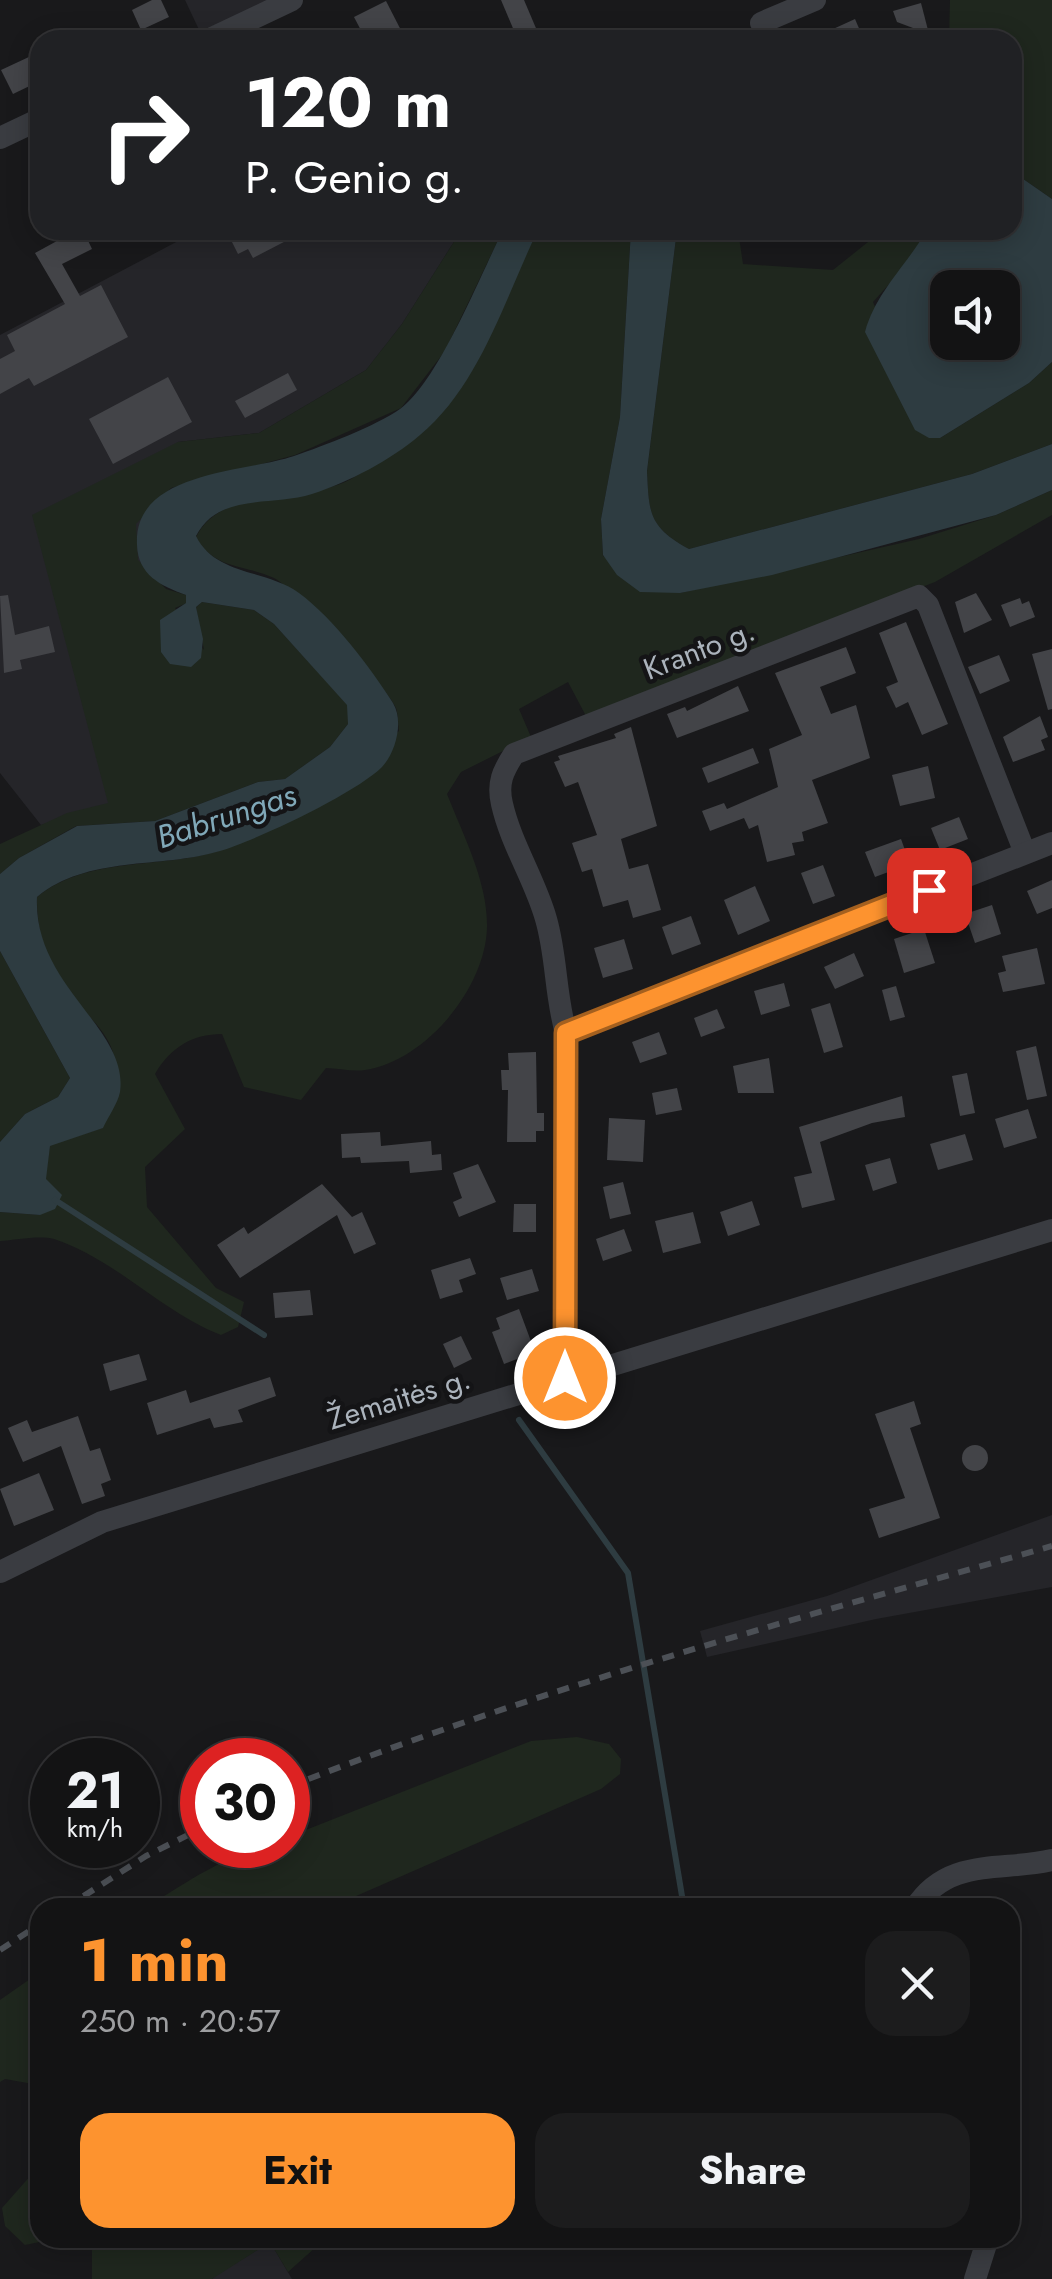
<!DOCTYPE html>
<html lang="en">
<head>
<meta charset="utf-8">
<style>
  :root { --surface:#131314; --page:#1c1c1d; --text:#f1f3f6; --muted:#9d9ea0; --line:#323234; --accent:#fd932f }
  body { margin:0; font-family:Jost,sans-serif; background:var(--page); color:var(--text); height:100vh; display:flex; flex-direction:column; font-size:38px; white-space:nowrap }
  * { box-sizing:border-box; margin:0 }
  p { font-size:32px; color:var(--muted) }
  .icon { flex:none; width:55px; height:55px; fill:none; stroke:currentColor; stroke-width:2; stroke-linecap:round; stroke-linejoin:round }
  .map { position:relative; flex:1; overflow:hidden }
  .details { position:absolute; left:30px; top:1898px; width:990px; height:350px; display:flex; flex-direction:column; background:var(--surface); border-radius:30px; box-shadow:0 5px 25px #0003,0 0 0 2px var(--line) }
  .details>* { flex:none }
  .guide { position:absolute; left:30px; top:30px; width:992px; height:210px; border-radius:30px; box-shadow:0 5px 25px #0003,0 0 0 2px var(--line); background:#202124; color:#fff; overflow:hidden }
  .controls { position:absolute; left:930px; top:270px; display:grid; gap:20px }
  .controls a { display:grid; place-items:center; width:90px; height:90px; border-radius:20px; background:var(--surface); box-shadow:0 5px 25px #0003,0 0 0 2px var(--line); font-size:50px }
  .speed { position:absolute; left:30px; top:1738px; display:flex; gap:20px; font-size:50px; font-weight:700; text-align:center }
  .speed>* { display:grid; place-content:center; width:130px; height:130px; border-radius:50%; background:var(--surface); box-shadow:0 5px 25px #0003,0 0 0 2px var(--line); line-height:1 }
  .speed small { font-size:25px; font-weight:400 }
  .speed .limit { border:15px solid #d22; background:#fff; color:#111 }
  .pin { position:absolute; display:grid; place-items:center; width:85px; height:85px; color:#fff; margin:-42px; border-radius:20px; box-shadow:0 5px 15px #0006 }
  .me { position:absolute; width:110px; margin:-55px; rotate:0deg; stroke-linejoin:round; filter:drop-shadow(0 0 8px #0008) }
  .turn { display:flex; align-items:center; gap:35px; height:210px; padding:0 50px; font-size:45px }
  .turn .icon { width:130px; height:130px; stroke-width:2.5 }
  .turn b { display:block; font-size:70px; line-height:85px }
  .round { display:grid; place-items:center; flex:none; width:105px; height:105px; border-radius:30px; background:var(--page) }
  .summary { display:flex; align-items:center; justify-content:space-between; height:170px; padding:0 50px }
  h1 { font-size:60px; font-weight:700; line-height:75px; color:var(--accent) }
  .button { display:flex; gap:20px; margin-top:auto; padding:20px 50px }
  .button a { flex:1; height:115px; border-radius:30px; background:var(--accent); color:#111; font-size:40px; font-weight:700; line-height:115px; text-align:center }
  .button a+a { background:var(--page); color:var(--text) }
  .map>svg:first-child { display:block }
  .built { fill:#252529 }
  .green { fill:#1f271e }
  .water { fill:#2e3c41; fill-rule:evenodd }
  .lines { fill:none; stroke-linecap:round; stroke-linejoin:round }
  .stream { stroke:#2e3c41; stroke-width:6 }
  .building { fill:#434448 }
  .minor { stroke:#3a3c41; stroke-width:22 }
  .rail { stroke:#4c5056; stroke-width:6; stroke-dasharray:12 10; stroke-linecap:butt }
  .route-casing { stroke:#a4601f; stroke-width:25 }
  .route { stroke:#fd932f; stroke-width:18 }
  .labels { text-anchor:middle; stroke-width:9; stroke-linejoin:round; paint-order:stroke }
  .street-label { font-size:30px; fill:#abb3bc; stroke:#141416 }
  .water-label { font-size:32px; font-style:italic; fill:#80a8b8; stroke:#141416 }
</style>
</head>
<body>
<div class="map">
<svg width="1052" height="2279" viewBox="0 0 1052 2279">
  <rect width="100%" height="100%" fill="#19191b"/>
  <g class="built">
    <path d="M185,0H274L201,34Z"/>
    <path d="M199,230H455L457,237L402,324L366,370L259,433L178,442L108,804L41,825L0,773V335Z"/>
    <path d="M1052,1515V1587L876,1619L707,1657L700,1631L827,1596Z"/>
    <path d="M270,2242L292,2279H212L215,2276Z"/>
  </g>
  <g class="green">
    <path d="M950,0H1052V199L1013,172L1012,40H949Z"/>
    <path d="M455,230H503L445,351L401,408L295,455L171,488L136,524L138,560L166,589L186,595L187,603L175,608L204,650L196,607L202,602L254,610L274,624L348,705V724L330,747L285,779L258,782L155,821L76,826L19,858L0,874V844L67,813L108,803L32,515L178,442L259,433L366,370L402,324L457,237Z"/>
    <path d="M538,230H631L620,417L601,519L603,556L680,593L919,539L996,515L1052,490V515L935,582L586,716L568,682L519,709L531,737L461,772L447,794C463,835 488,882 487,927C486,987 426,1061 365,1070C353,1072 338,1068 326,1068L301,1100L244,1087L222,1034C192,1034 170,1048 155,1074L185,1129L145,1167L147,1207L216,1288L244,1302L238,1327L221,1335C162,1312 115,1259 54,1239C39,1235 16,1240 0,1241V1212L40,1215L50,1145L102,1128C106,1108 118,1076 114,1057C110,1034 88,1016 73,999C49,971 36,934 37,897C89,855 161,870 221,850C281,831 347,769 399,731C398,724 398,714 396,708C389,689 291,586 274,578C244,564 214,570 196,537C225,480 314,509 362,472C378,460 392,434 405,418C453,357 504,300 538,230Z"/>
    <path d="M677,230H738L743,264L833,270L883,230H927L909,262L873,302L929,438H940L1029,383L1052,362V444L972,474L689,549C649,527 649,515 647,471Z"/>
    <path d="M0,951L70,1078L58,1097L25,1114L0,1142Z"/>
    <path d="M577,1737L609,1744L621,1759L620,1774L601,1789L331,1907H146C189,1882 236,1845 288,1845V1837L531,1741Z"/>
    <path d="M40,1972V2092L33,2084L5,2079L0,2082V2000Z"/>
    <path d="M40,2165V2238H59L25,2245L5,2226L2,2208Z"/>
    <path d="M81,2238H326L288,2272L270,2242L212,2279H92V2245Z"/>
  </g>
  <g class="water">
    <path d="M1013,172L1052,199V362L1029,383L940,438H929L915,430L865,332C876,292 906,266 927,230H1012ZM948,288H1002V342H948Z"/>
    <path d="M503,230H538C505,298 480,385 420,435C391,460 349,482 312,494C271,507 219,492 196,536C216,576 266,569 299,593C334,619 370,667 393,703C404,721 396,752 382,767C356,793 257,840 220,851C160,869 88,855 37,897C33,986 129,1028 120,1092C118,1103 108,1117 103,1128L50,1146L46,1179L62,1195L55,1209L40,1215L0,1212V1142L25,1114L58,1097L70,1078L0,951V874L19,858L77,826L155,821L258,782L285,779L330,747L348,724L347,705L274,624L254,610L202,602L196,607L203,639L201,658L191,667L170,664L161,652L160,620L186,603V595C161,586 138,575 137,545C133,471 243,473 294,456C323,446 376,426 400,409C438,382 481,274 503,230Z"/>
    <path d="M631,230H677L647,471C649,514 649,527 689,549L972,474L1052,444V490L996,515L772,575L680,593L640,592L617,575L603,555L601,519L620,417Z"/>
  </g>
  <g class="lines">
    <g class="stream">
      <path d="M55,1200L264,1335"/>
      <path d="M519,1420L628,1573L684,1908"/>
    </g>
  </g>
  <g class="building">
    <path d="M152,0H161L169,17L141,30L132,10Z"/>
    <path d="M501,0H524L541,40H518Z"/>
    <path d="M386,1L406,40H366L354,17Z"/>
    <path d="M921,3L929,34L897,22L893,11Z"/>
    <path d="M855,19L864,40H809Z"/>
    <path d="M31,56L40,81L13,94L1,70Z"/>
    <path d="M77,230H83L92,249L62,264L80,296L101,285L128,337L34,386L29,378L0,394V359L15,351L7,335L65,304L35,253Z"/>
    <path d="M246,230H307L253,258L248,249L238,254L230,238Z"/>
    <path d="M288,373L297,390L245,418L235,401Z"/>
    <path d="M168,377L192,422L113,464L89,419Z"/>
    <path d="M976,593L992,620L964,633L955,602Z"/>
    <path d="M8,595L15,635L49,626L55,652L20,660L22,669L4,673L0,596Z"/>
    <path d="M1020,598L1022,604L1029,601L1035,617L1010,627L1001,605Z"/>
    <path d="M906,622L948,724L922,735L908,702L896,708L886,687L898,682L879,633Z"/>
    <path d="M846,647L856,673L820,687L831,714L856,705L870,758L812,780L828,823L802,832L804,841L792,843L795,855L767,862L758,825L749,829L744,818L710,831L702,811L724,803L727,809L778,787L769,749L802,735L775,673Z"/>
    <path d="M1052,649V709L1048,710L1032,654Z"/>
    <path d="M999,655L1010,681L980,694L968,667Z"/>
    <path d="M738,686L749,711L677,738L667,714L685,707L687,711Z"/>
    <path d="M1040,716L1048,737L1041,740L1045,750L1013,762L1003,737Z"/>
    <path d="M631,727L657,826L621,839L629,869L648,864L661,910L633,918L628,900L603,907L592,869L582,872L572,843L597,835L578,782L565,787L554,762L560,760L558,756L616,738L614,734Z"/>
    <path d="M753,748L759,763L708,783L702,768Z"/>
    <path d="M928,766L935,798L900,806L892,775Z"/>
    <path d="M959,817L968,839L940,850L931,828Z"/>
    <path d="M901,839L910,864L875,877L865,852Z"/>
    <path d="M823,865L835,896L813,904L801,873Z"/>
    <path d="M1052,880V908L1037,914L1027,891Z"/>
    <path d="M755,886L770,921L738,935L724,900Z"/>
    <path d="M992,905L1001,934L975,943L965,914Z"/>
    <path d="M691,916L701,944L672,955L662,927Z"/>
    <path d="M924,929L935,963L904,973L894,939Z"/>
    <path d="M624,939L633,969L603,978L594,948Z"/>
    <path d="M1037,948L1045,984L1003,992L998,973L1006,971L1002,956Z"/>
    <path d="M854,953L864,976L835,989L824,967Z"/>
    <path d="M784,983L790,1006L761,1015L754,991Z"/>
    <path d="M896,986L905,1017L890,1021L882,990Z"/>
    <path d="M830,1003L843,1047L824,1053L811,1009Z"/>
    <path d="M717,1009L725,1028L701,1037L694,1018Z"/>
    <path d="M659,1032L667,1054L640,1063L632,1042Z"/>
    <path d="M1036,1046L1047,1096L1027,1100L1016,1051Z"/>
    <path d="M536,1052L537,1113H544V1131H536V1142H507L508,1090H502L501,1070H509L508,1053Z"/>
    <path d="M769,1058L774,1093H738L733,1066Z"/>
    <path d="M967,1073L975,1113L960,1116L952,1076Z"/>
    <path d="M677,1088L682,1110L656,1115L652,1093Z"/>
    <path d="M902,1096L905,1117L872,1123L820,1142L835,1200L802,1208L794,1177L812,1173L799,1127Z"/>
    <path d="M1028,1109L1037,1138L1004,1148L995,1119Z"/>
    <path d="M609,1118L645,1120L643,1162L607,1160Z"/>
    <path d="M380,1132L381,1146L431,1141L432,1155L441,1154L442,1170L410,1173L409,1161L361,1163L360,1157L342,1158L341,1134Z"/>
    <path d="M965,1134L973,1160L938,1170L930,1144Z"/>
    <path d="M890,1158L897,1183L873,1191L865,1165Z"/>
    <path d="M478,1164L496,1202L459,1217L453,1202L462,1198L453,1173Z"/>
    <path d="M623,1182L631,1214L610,1219L603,1187Z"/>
    <path d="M322,1184L352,1217L362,1212L376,1244L354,1254L337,1215L240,1278L217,1245L244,1227L248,1234Z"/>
    <path d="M752,1201L760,1225L728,1236L720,1212Z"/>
    <path d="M514,1204H536V1232H513Z"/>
    <path d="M693,1212L701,1243L663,1253L655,1221Z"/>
    <path d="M624,1229L632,1251L603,1261L596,1239Z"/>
    <path d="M470,1258L476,1274L459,1280L463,1292L440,1299L431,1270Z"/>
    <path d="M532,1269L539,1291L507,1300L500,1278Z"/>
    <path d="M310,1290L313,1315L275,1318L273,1293Z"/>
    <path d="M519,1309L535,1352L504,1364L492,1332L500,1329L496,1318Z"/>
    <path d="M461,1336L472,1359L454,1368L443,1344Z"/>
    <path d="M139,1354L147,1380L110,1391L103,1364Z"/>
    <path d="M270,1377L276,1396L238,1410L243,1422L214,1428L210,1418L157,1435L147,1403L186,1390L190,1403Z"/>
    <path d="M914,1401L921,1424L910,1428L940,1518L879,1538L869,1509L905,1498L875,1414Z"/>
    <path d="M78,1416L90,1451L100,1448L111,1480L101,1484L105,1496L82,1504L61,1446L23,1462L8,1428L27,1420L32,1432Z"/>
    <circle cx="975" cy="1458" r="13"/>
    <path d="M39,1473L54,1510L14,1526L0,1489Z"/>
  </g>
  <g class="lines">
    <g class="minor">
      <path d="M761,23L815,0"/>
      <path d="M208,40L292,0"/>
      <path d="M0,138L40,119"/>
      <path d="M566,1033C555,995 557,957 546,919C535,880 511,844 502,804C497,783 503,771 514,754L919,596L928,605L1025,853"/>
      <path d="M565,1378L566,1033L1052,843"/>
      <path d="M0,1572L102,1522L1052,1230"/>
      <path d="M915,1908C948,1856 1003,1872 1052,1860"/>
      <path d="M975,2279L988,2238"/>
    </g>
    <g class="rail">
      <path d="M288,1787C537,1689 795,1619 1052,1546"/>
      <path d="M65,1908L146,1856L202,1828"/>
      <path d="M0,1950L40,1924"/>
    </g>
  </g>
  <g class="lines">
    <defs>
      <path id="route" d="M565,1378L566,1033L929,890"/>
    </defs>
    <use href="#route" class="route-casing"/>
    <use href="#route" class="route"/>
  </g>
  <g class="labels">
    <g class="street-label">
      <text transform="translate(699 650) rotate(-21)" y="10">Kranto g.</text>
      <text transform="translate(399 1399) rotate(-17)" y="10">Žemaitės g.</text>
    </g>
    <g class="water-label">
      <text transform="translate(226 816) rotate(-18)" y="11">Babrungas</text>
    </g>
  </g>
</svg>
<div class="controls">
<a><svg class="icon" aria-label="sound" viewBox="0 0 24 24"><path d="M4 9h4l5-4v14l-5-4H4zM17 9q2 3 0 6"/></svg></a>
</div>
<div class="speed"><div>21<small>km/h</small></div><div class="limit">30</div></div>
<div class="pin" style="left:929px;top:890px;background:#d93025"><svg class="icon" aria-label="arrive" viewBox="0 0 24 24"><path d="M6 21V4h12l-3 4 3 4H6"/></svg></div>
<svg class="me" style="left:565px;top:1378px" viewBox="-20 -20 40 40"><circle r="17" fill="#fd932f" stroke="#fff" stroke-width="3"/><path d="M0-11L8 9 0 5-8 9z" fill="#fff"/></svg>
<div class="guide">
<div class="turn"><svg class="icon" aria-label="right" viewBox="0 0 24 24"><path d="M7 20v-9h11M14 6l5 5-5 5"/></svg><div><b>120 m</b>P. Genio g.</div></div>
</div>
<section class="details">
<div class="summary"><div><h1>1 min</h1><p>250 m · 20:57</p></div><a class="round"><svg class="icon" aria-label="close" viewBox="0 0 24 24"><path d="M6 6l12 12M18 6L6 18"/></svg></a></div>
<div class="button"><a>Exit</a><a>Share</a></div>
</section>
</div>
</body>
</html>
